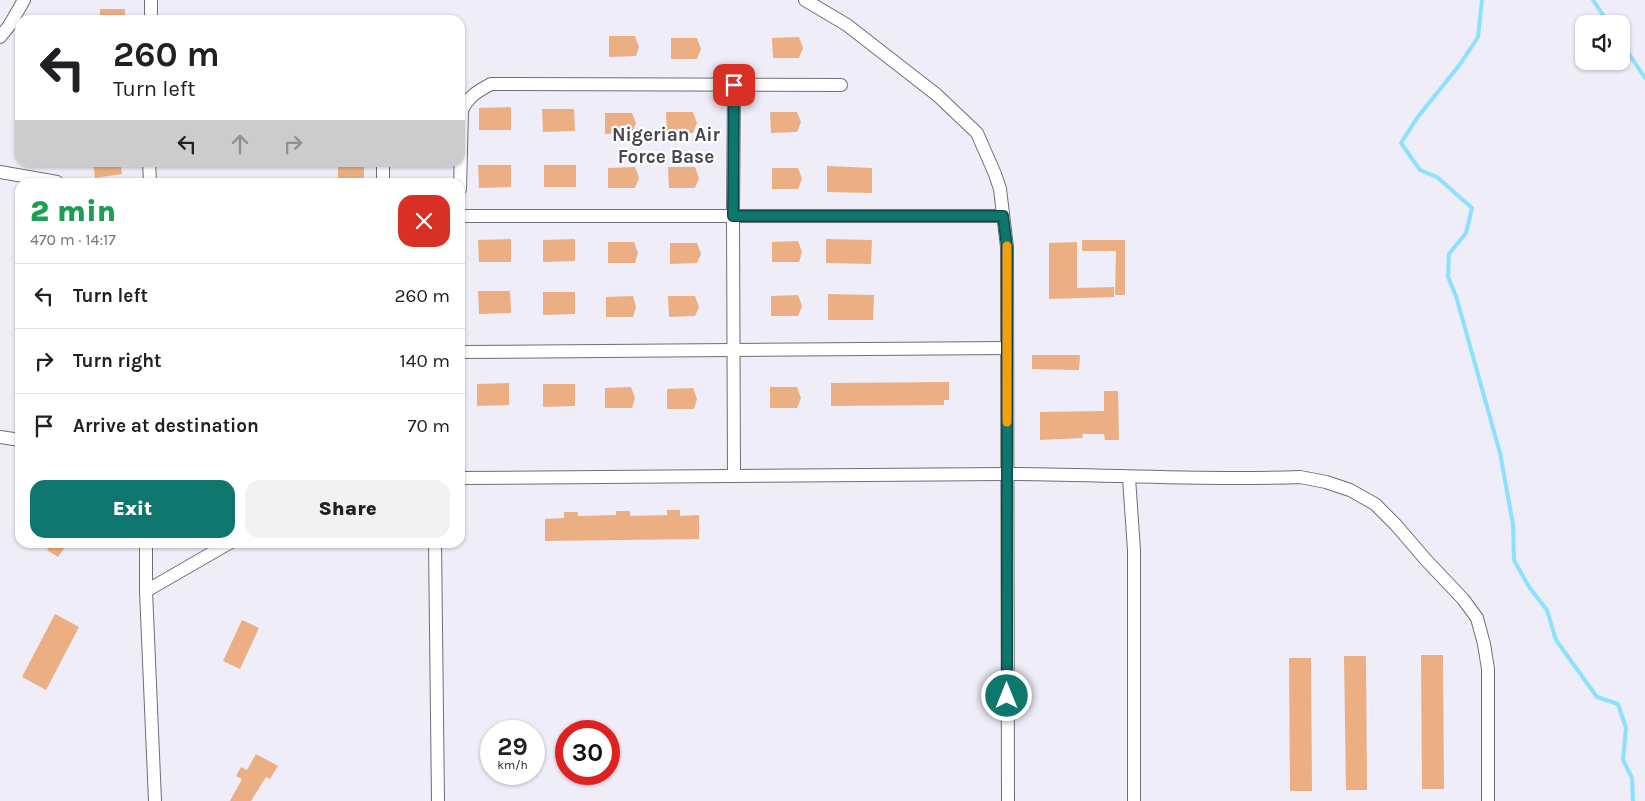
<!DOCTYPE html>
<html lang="en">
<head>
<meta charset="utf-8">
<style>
  :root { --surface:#fff; --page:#f2f2f2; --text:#202124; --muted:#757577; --line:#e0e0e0; --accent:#0f766e }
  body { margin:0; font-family:Karla,sans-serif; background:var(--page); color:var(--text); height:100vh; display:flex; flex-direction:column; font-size:19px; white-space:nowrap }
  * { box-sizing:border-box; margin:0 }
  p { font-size:16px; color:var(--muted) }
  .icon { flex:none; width:28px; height:28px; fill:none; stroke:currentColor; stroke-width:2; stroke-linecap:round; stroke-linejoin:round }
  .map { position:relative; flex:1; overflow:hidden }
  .drawer { position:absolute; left:15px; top:178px; width:450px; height:370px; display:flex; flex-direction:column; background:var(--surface); border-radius:15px; box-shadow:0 1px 4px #0004 }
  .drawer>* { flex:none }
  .banner { position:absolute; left:15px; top:15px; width:450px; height:152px; border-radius:15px; box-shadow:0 1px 4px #0004; background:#fff; color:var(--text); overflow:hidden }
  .controls { position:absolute; left:1575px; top:15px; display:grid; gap:10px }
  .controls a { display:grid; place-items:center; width:55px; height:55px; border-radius:10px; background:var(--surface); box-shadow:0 1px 4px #0004; font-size:25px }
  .speed { position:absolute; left:480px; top:720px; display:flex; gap:10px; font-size:25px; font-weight:700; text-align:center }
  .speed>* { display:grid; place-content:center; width:65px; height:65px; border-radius:50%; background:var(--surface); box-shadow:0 1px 4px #0004; line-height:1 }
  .speed small { font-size:12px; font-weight:400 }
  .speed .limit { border:8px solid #d22; background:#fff; color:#111 }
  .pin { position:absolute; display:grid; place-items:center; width:42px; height:42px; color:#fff; margin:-21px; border-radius:10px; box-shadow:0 2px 8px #0006 }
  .me { position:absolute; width:55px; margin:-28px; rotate:0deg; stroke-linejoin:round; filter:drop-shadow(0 0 4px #0008) }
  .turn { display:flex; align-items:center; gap:18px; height:105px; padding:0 15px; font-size:22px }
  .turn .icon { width:65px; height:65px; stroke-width:2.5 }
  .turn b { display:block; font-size:35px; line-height:42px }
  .lanes { display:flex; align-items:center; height:48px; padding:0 15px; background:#0003; justify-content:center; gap:25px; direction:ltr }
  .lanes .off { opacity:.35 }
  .round { display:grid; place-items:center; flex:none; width:52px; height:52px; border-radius:15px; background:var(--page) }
  .overview { display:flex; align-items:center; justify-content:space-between; height:85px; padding:0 15px }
  h1 { font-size:30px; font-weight:800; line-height:38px; color:#1e9e55 }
  .button { display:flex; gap:10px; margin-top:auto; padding:10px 15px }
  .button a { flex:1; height:58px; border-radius:15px; background:var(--accent); color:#fff; font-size:20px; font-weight:800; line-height:58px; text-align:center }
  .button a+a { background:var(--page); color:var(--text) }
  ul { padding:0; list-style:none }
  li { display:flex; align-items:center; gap:15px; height:65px; padding:0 15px; border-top:1px solid var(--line) }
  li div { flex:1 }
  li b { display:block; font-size:19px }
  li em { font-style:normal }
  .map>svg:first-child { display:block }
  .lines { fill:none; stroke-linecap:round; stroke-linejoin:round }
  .stream { stroke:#8be1fe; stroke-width:4 }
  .building { fill:#ecaf83 }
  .street-casing { stroke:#6f6e78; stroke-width:14 }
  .street { stroke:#fff; stroke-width:12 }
  .route-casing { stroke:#0a4d48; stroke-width:12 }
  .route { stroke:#0f766e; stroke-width:9 }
  .slow { stroke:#f59e0b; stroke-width:9 }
  .labels { text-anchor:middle; stroke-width:4.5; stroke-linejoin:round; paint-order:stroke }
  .neighbourhood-label { font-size:19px; font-weight:bold; fill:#484750; stroke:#fff }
</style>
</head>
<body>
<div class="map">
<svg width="1645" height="801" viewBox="0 0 1645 801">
  <rect width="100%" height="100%" fill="#eeedf8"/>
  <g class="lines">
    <g class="stream">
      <path d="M1482,0L1478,37L1461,63L1417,118L1401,143L1420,170L1437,177L1472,208L1466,233L1449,254L1448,277L1456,296L1500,453L1513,524L1514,560L1529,587L1547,610L1556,640L1597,697L1618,704L1626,728L1623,760L1632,778L1633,801"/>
      <path d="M1593,0L1609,24"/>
      <path d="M1621,42L1645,78"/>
    </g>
  </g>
  <g class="building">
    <rect x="100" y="9" width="25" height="11"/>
    <path d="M609,36H635L639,47L636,56L609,57Z"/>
    <path d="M799,37L803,48L799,58H773L772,38Z"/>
    <path d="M671,38H697L701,49L697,59H671Z"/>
    <path d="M511,107V130H479V108Z"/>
    <path d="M542,109H574L575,131L543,132Z"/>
    <path d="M666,112H693L697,123L693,133H667Z"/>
    <path d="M770,112H797L801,122L797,132L771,133Z"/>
    <path d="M605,113H632L636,123L632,133L605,134Z"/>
    <path d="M93,162H120L122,174L95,178Z"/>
    <rect x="338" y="162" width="26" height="18"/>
    <path d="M478,165H511V187L479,188Z"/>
    <rect x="544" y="165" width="32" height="22"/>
    <path d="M827,166L872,168V193L827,192Z"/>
    <path d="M635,167L639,178L635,188H608V168Z"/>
    <path d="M668,167H695L699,178L695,188H669Z"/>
    <path d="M772,168H798L802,179L798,189H772Z"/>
    <path d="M511,239V262H479L478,240Z"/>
    <path d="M575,239V261L543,262V240Z"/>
    <path d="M826,239L872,240L871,264L826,263Z"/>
    <path d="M1082,240H1125V295H1115L1116,251H1082Z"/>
    <path d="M798,241L802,252L799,262H772V242Z"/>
    <path d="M608,242H634L638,253L635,263H608Z"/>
    <path d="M1077,242V288L1114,287V297L1049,299V243Z"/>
    <path d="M670,243H697L701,254L697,263L670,264Z"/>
    <path d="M478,291H510L511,313L479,314Z"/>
    <path d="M543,292H575V314L543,315Z"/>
    <path d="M828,294L874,295L873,320H828Z"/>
    <path d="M798,295L802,306L798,316H771V296Z"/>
    <path d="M633,296L636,307L633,317H606V297Z"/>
    <path d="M668,296H695L699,307L695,316L669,317Z"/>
    <path d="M1032,355H1080L1079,370L1032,369Z"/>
    <path d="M949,382V400H944V405L831,406V383Z"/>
    <path d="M509,383V405L477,406V384Z"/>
    <path d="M543,384H575V406L543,407Z"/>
    <path d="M631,387L635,398L632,408H605V388Z"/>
    <path d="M770,387H797L801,398L797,408H770Z"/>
    <path d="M693,388L697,399L694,409H667V389Z"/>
    <path d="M1104,391H1118L1119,440H1105L1104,434H1082L1083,438L1040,440V412L1104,411Z"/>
    <path d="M667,510H680V516L699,515V539L545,541V519L564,518V512H578V516L616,515V511H630V516L667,515Z"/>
    <path d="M52,542H58L65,547L58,557L47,550Z"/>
    <path d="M55,614L79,627L46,690L22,677Z"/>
    <path d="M242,620L259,628L240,669L223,661Z"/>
    <path d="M1421,655H1443L1444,789H1422Z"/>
    <path d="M1344,656H1366L1367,790H1346Z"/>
    <path d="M1289,658H1311L1312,791H1290Z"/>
    <path d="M256,754L278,766L270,779L266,777L251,801H230L242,779L236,776L241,767L247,770Z"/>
  </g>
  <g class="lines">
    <defs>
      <g id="street">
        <path d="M805,0L847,25L937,95L977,133L995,174L1000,189L1007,247L1008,801"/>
        <path d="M151,20V0"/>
        <path d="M0,37L9,26L24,0"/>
        <path d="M734,85L733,216L734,475"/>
        <path d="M149,162L150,182"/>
        <path d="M0,172L57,182"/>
        <path d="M383,182V162"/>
        <path d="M460,189L462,110C469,96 478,91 491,84L841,85"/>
        <path d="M460,216H1003"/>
        <path d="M460,352L1007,348"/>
        <path d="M0,437L20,440"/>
        <path d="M460,478C641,476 823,474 1005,474C1103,474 1201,481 1300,477L1326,482L1350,490L1375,504L1396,525L1426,560L1463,599L1477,618L1484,644L1488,669V801"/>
        <path d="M1129,478L1134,550V801"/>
        <path d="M146,542V591L155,801"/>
        <path d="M435,542L438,801"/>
        <path d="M146,591L231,542"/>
      </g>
    </defs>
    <use href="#street" class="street-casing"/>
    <use href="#street" class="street"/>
  </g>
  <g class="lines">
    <defs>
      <path id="route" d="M734,85L733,216H1003L1007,247V696"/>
    </defs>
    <use href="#route" class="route-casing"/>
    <use href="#route" class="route"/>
    <path class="slow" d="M1007,422V246"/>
  </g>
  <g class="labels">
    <g class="neighbourhood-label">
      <text x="666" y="141">Nigerian Air<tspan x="666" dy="22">Force Base</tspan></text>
    </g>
  </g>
</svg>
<div class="controls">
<a><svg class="icon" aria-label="sound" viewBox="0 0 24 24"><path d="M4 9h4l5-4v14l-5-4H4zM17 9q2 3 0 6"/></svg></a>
</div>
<div class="speed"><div>29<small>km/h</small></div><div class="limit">30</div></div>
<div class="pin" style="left:734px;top:85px;background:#d93025"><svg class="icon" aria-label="arrive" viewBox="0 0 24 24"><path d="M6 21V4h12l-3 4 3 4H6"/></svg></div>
<svg class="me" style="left:1007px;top:696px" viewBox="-20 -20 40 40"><circle r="17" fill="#0f766e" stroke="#fff" stroke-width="3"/><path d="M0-11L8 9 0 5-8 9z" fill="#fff"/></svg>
<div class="banner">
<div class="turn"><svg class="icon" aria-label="left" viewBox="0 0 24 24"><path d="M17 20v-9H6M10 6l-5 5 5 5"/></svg><div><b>260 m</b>Turn left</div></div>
<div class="lanes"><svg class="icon" aria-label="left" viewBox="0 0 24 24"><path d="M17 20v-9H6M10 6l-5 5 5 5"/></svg><svg class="icon off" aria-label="ahead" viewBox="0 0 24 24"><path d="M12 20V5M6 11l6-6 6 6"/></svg><svg class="icon off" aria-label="right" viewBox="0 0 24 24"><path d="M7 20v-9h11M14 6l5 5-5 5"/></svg></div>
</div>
<section class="drawer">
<div class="overview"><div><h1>2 min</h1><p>470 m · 14:17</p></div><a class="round" style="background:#d93025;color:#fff"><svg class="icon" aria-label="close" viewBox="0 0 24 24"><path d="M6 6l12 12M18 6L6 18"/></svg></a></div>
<ul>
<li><svg class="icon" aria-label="left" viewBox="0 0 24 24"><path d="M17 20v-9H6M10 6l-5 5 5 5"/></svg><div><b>Turn left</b></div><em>260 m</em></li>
<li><svg class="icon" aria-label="right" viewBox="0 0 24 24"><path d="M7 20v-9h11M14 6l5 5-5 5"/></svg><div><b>Turn right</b></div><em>140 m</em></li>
<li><svg class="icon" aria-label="arrive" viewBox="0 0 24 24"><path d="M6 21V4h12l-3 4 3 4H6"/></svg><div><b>Arrive at destination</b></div><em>70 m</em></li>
</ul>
<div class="button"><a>Exit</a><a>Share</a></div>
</section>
</div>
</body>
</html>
